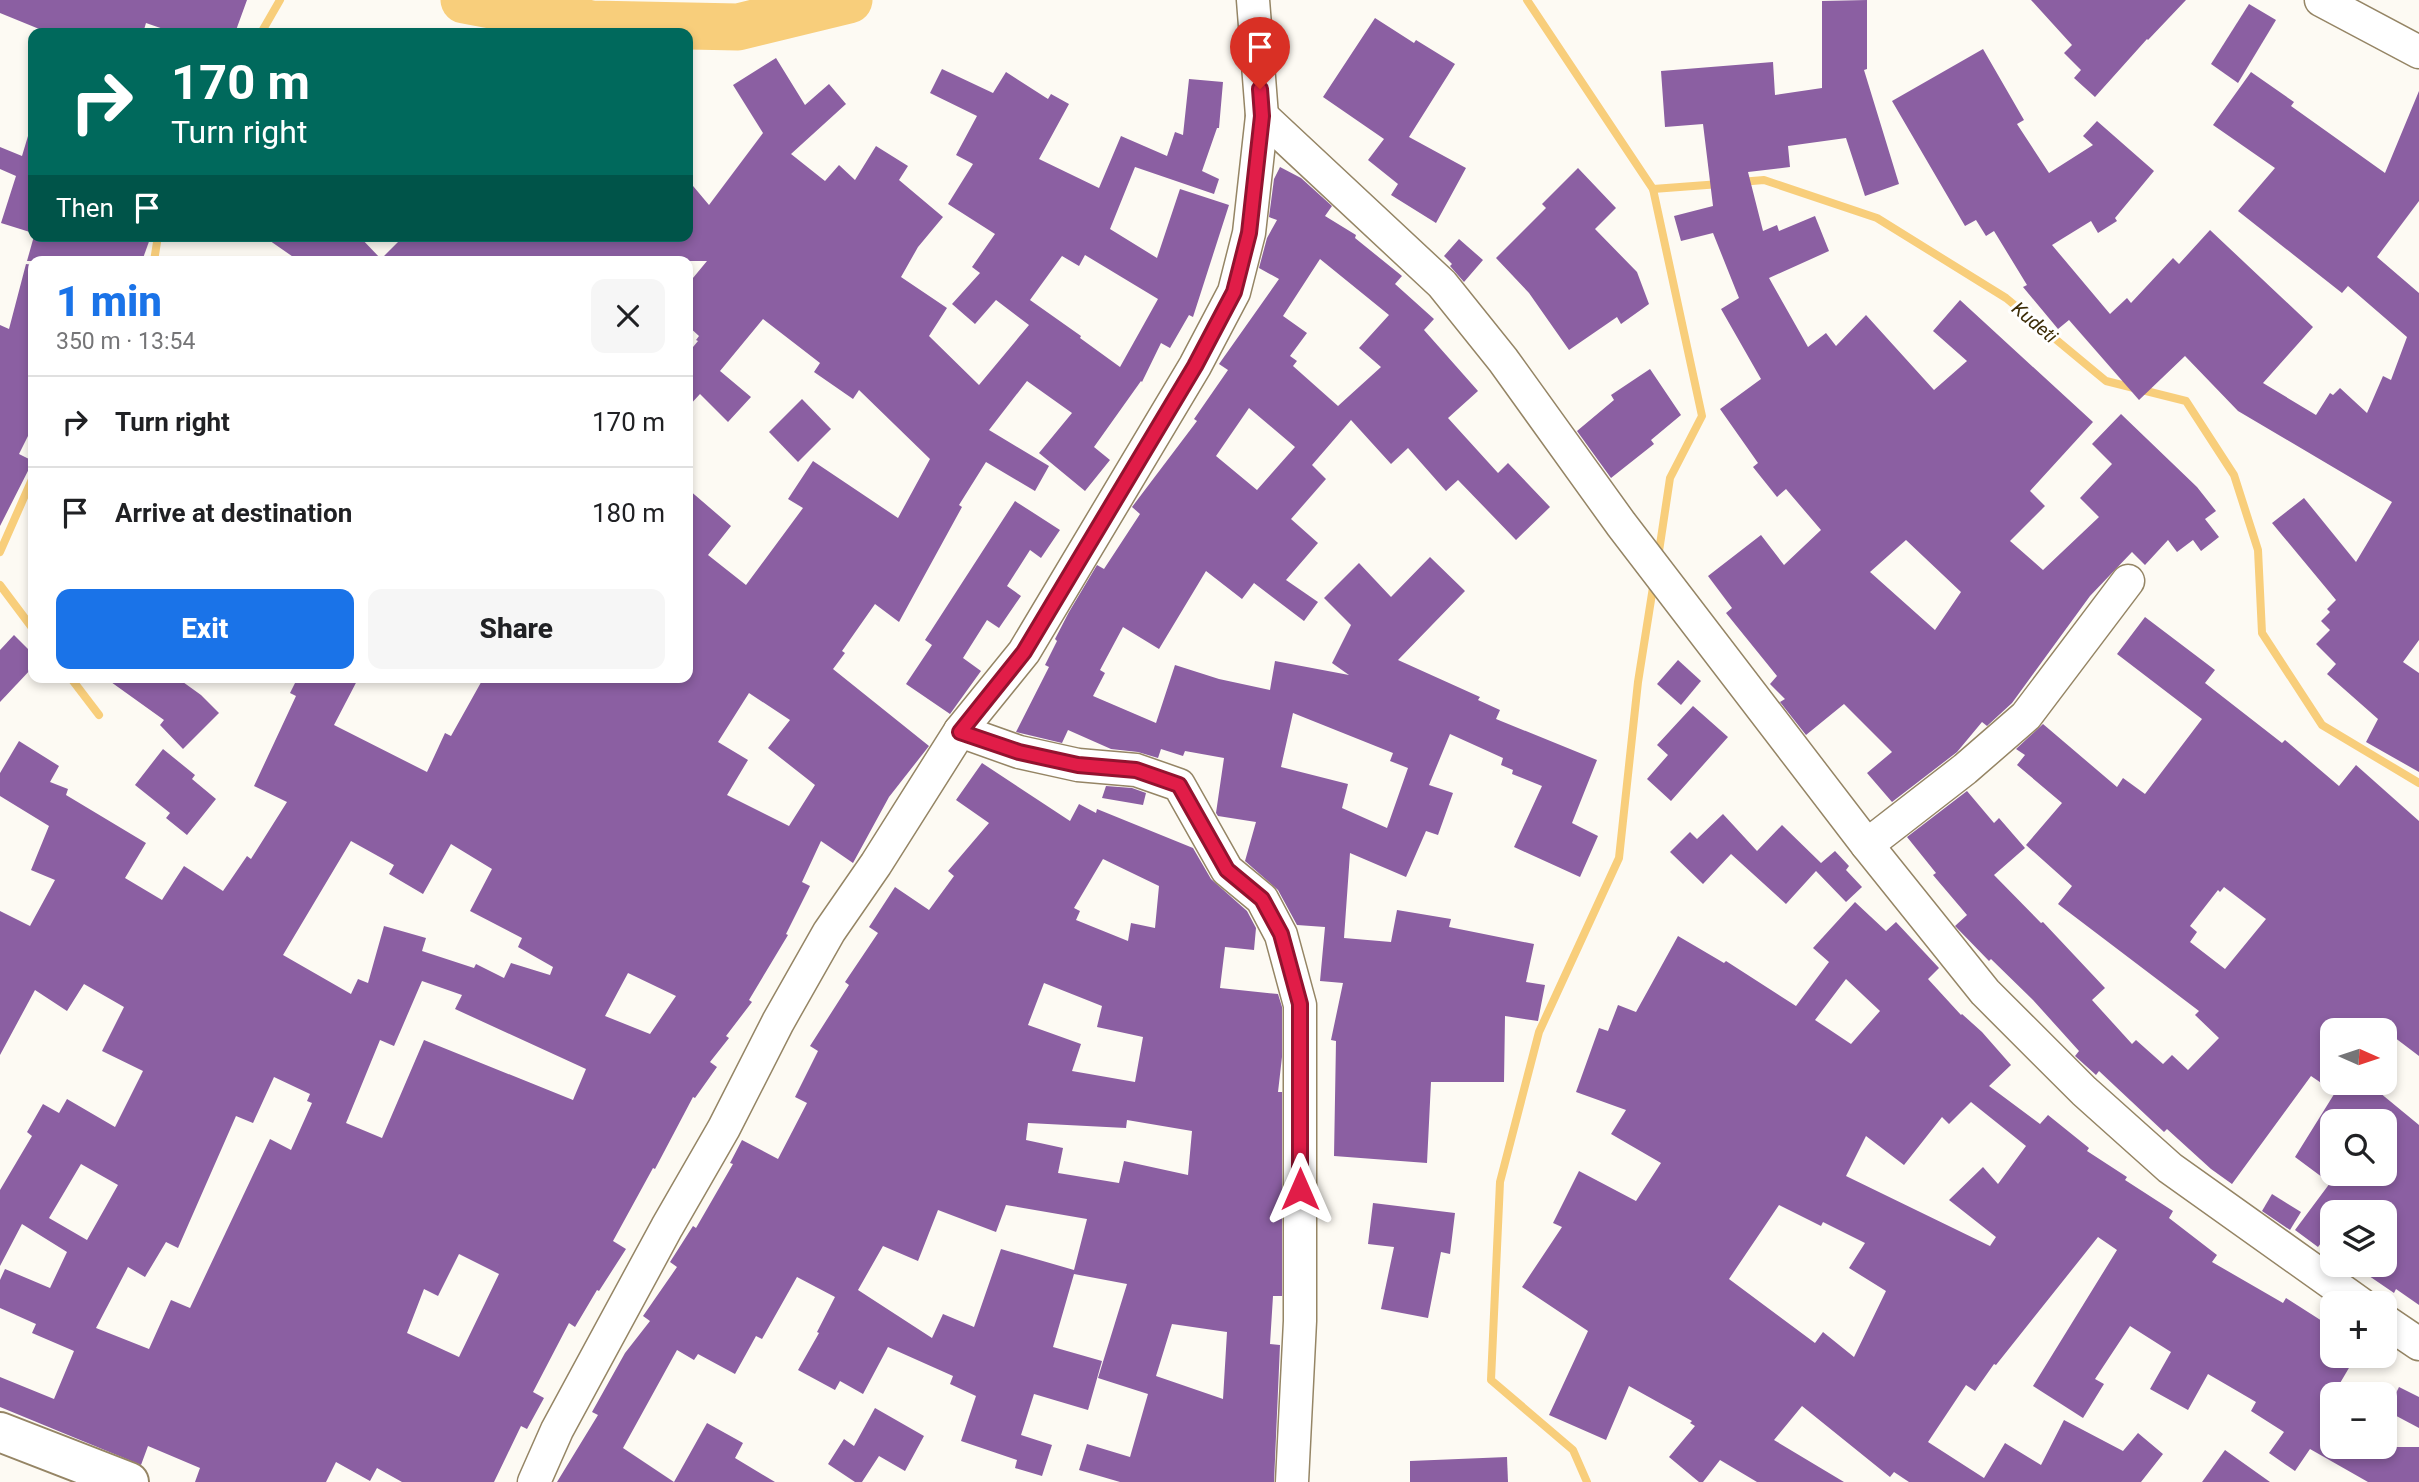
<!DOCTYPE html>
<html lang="en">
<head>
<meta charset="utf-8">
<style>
  :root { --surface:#fff; --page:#f6f6f6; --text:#202124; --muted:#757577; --line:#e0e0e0; --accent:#1a73e8 }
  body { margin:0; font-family:Roboto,sans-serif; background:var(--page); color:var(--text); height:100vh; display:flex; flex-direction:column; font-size:26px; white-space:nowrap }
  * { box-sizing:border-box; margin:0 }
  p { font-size:23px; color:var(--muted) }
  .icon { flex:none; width:38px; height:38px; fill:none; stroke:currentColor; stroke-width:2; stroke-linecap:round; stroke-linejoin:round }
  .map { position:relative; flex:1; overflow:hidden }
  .drawer { position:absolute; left:28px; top:256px; width:665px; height:427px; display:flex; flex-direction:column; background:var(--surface); border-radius:14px; box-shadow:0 4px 10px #0003 }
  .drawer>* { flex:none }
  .banner { position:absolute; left:28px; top:28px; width:665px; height:214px; border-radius:14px; box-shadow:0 4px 10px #0003; background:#00695c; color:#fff; overflow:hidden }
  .needle { width:46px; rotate:93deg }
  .fabs { position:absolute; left:2320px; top:1018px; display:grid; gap:14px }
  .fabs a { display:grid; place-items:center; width:77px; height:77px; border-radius:14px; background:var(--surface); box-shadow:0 4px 10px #0003; font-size:35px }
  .pin { position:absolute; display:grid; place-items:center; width:60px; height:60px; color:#fff; margin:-72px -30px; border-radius:50% 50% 50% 0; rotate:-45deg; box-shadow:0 0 7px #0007 }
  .pin .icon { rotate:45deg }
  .me { position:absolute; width:77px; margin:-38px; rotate:0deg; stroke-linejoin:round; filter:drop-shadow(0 0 5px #0008) }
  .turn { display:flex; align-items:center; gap:24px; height:147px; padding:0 28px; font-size:32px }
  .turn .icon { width:91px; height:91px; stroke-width:2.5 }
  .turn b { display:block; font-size:49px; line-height:60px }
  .then { display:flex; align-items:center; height:66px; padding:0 28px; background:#0003; gap:14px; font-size:26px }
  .round { display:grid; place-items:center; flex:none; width:74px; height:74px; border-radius:14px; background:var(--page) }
  .summary { display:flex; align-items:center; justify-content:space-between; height:119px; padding:0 28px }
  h1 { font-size:42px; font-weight:800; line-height:52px; color:var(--accent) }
  .cta { display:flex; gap:14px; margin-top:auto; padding:14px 28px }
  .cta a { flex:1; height:80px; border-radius:14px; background:var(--accent); color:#fff; font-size:28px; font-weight:800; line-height:80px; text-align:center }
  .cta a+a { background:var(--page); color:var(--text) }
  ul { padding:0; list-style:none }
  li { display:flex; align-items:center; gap:21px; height:91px; padding:0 28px; border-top:2px solid var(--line) }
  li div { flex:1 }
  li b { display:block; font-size:26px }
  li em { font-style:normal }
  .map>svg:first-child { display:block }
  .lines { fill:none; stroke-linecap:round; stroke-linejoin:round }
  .stream { stroke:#f8ce7b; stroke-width:8 }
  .river { stroke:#f8ce7b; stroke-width:47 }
  .building { fill:#8b5fa2; fill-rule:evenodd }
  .minor-casing { stroke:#958565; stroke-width:35 }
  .major-casing { stroke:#958565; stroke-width:42 }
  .minor { stroke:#fff; stroke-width:32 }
  .major { stroke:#fff; stroke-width:38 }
  .route-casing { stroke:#92132f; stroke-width:18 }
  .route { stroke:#e11d48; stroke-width:12 }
  .labels { text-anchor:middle; stroke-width:6; stroke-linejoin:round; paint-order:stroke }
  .water-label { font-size:19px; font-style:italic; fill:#3c2c06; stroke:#fff }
</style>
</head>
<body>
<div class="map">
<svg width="2419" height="1482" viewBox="0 0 2419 1482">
  <rect width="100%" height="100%" fill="#fdfaf3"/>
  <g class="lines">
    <g class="stream">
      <path d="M1527,0L1653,189L1702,416L1670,478L1658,558"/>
      <path d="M261,33L280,0"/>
      <path d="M1740,182L1764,180L1877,218L2006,298L2106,381L2186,401L2234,475L2258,550L2262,633L2322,725L2419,783"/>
      <path d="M1653,189L1720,184"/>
      <path d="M154,261L158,236"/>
      <path d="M0,552L33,477"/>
      <path d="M0,585L33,629"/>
      <path d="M70,677L99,715"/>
      <path d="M1587,1482L1573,1450L1491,1380L1500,1182L1539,1032L1619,858L1638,682L1654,581"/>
    </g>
    <path class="river" d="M464,0L592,24L738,27L849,0"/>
  </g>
  <g class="building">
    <path d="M0,0H247L235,33H175L146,23L143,33H49L0,13Z"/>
    <path d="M1867,0V69L1864,70L1899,184L1865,196L1846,138L1788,146L1790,167L1748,172L1763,231L1777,225L1779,231L1815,216L1829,251L1769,278L1808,347L1826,333L1836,346L1866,315L1934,390L1967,361L1933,331L1960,300L2093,422L2030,491L2045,506L2010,541L2043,570L2099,517L2080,498L2112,464L2092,444L2121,414L2197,487L2216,511L2205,519L2219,537L2201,551L2193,540L2177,552L2168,540L2145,565L2132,552L2090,596L2012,703L1987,726L1982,722L1957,752L1892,802L1867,773L1892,752L1844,704L1806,735L1780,702L1785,699L1770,684L1777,676L1726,613L1732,608L1708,576L1761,535L1784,565L1821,530L1786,489L1777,497L1753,467L1758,463L1720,409L1761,379L1721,309L1739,298L1713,233L1681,241L1674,216L1713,206L1703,124L1665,127L1661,71L1773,62L1775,95L1822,88V1ZM1906,540L1961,592L1935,630L1870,572Z"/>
    <path d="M2031,0H2186L2148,40L2147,39L2095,97L2074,78L2081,70L2064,53L2072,45Z"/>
    <path d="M2249,4L2276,20L2238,83L2211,64Z"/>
    <path d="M1375,18L1414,43L1416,40L1455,64L1409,137L1466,168L1436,223L1391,195L1398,184L1368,160L1384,139L1323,97Z"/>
    <path d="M1983,49L2024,120L2017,124L2049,173L2093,145L2083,136L2097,121L2154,171L2115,218L2117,221L2098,233L2091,221L2052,245L2110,314L2127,298L2131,303L2173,258L2179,264L2210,230L2313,327L2263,383L2316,415L2330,393L2333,395L2340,388L2367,413L2383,376L2391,380L2407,337L2348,286L2342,293L2238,211L2275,168L2213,125L2251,72L2294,102L2291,106L2385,173L2419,91V201L2377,257L2419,293V640L2403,662L2419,673V772L2366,742L2378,719L2327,674L2336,664L2316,644L2330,630L2321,621L2330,612L2327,609L2336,600L2272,523L2304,498L2356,562L2392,502L2238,411L2185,356L2139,400L2069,320L2058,329L2023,287L2027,285L1994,231L1986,236L1976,220L1965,226L1892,101Z"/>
    <path d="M776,58L805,105L829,84L846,104L791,154L825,181L839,165L855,180L876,146L908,166L899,180L943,217L918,247L901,277L947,308L929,336L979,385L1029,325L996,300L975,324L952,304L980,273L972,267L995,234L948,204L973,164L956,155L977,116L930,93L942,69L993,93L1006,72L1048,99L1051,94L1069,104L1039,159L1099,188L1121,136L1167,156L1175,132L1183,135L1189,79L1223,82L1219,128H1217L1202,171L1219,179L1214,194L1135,167L1110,229L1157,258L1180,189L1229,205L1193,317L1189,315L1170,348L1161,343L1142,382L1141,381L1094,447L1110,460L1085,491L1039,453L1072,413L1027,381L989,430L1049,466L1035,491L986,462L959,505L962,507L899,622L875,604L842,651L845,653L833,669L929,746L889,797L853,863L821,841L802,882L810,886L786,934L788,935L749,1000L752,1002L726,1036L729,1038L710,1062L717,1067L695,1098L693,1097L655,1169L653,1168L613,1241L626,1249L599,1291L597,1290L575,1327L569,1323L533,1392L544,1398L527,1429L521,1426L494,1482H402L377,1468L370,1481L336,1462L326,1482H195L200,1468L148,1446L141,1465L0,1407V1377L54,1399L74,1351L32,1333L36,1324L0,1308V1280L5,1269L50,1288L67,1252L22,1224L0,1266V1190L32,1136L27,1132L43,1104L59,1113L67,1099L115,1127L143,1071L102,1051L124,1007L84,984L67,1011L35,990L0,1055V911L30,926L55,880L31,870L49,826L0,796V773L19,741L59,766L50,782L68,789L66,795L146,843L125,878L162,900L184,866L223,891L247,856L251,859L287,802L254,786L296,696L290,693L298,677H359L334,725L427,772L445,733L451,736L484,677H688V489L731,526L708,555L746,585L803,508L788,499L813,461L898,518L930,459L859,390L853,399L814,372L820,363L763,319L720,371L751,397L728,422L700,394L688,407V353L698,341L696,340L699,336L688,326V284L707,261H299L263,236H359L381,259L404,236H688V180L709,205L763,133L733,85ZM1085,255L1158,299L1120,367L1080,338L1081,336L1030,300L1062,256L1079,266ZM749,693L790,720L768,748L815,785L789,826L727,795L748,760L718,742ZM351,841L394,865L389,874L423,894L451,844L492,869L470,911L522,938L518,947L553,967L550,975L511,963L504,978L476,964L474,968L422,951L426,938L384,926L368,983L358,979L351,994L283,955ZM628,973L676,996L650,1034L605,1016ZM422,981L462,995L455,1009L586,1069L573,1100L424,1040L382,1138L346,1123L380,1040L394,1046ZM274,1077L310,1094L307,1101L312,1103L291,1150L270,1139L190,1308L171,1300L149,1349L96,1328L128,1267L145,1277L166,1242L178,1248L236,1116L253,1123ZM81,1164L118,1185L87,1240L49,1218ZM459,1254L499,1274L459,1357L407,1333L424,1289L438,1296Z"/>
    <path d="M28,136L33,137V233L1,223L16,176L0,169V147L22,156Z"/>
    <path d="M1280,167L1301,178L1332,206L1325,216L1356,235L1355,238L1402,276L1395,284L1434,319L1424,330L1478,391L1448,418L1498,473L1508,463L1550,507L1516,540L1458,480L1446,491L1408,448L1391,464L1351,420L1312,465L1326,479L1291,519L1318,543L1286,580L1318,602L1304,621L1254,583L1242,599L1206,571L1159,649L1123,627L1100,670L1105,673L1093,696L1156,723L1175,665L1219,679L1270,690L1275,661L1349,675L1332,663L1351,625L1324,598L1359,563L1391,597L1430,557L1465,591L1398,660L1480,697L1478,700L1500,710L1496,719L1597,760L1572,823L1598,836L1580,877L1514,847L1542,786L1512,774L1513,770L1501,765L1503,758L1450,734L1429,785L1453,793L1438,835L1426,831L1406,877L1350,853L1344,938L1391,942L1397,910L1451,919L1449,927L1534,944L1526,982L1545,985L1538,1021L1505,1016L1504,1082H1431L1427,1163L1334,1156L1336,1041L1331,1040L1343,983L1320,981L1325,927L1297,925L1278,890L1245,861L1256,822L1218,816L1216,813L1224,758L1185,751L1183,756L1161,749L1158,758L1138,752L1111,749L1068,730L1062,743L1016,732L1049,667L1045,665L1057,641L1055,639L1069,612L1097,565L1104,569L1140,514L1132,507L1197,421L1194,419L1228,370L1219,364L1279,279L1259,268L1267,238L1277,220L1269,217L1274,179ZM1320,259L1389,315L1359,348L1381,367L1338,406L1293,366L1297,361L1290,356L1307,333L1283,316ZM1249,408L1295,447L1257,490L1216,456ZM1293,713L1393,753L1390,761L1408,768L1387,828L1342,808L1348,784L1281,767Z"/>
    <path d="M1578,168L1616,208L1595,229L1637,272L1649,304L1621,324L1617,317L1569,350L1529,293L1496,258L1546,208L1542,204Z"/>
    <path d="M34,236H151L142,261H27Z"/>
    <path d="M1459,239L1483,260L1464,282L1450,266L1452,264L1444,256Z"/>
    <path d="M26,264L33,265V426L19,454L33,461L0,526V325L9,329Z"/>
    <path d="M1650,369L1681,415L1651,440L1654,444L1611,478L1577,431L1614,400L1611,395Z"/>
    <path d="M802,399L831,429L798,462L769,432Z"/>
    <path d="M1015,501L1060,530L1041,558L1030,550L1007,586L1021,596L999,628L987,620L963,658L981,671L950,714L906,684L932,645L925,640Z"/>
    <path d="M2145,617L2215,670L2205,683L2282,743L2285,740L2339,786L2356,765L2419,821V1056L2386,1031H2333V1091L2311,1076L2232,1184L2211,1169L2167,1129L2164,1132L2099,1071L2096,1075L2075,1056L2079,1051L2033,1000L1991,959L1989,961L1955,926L1967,915L1933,875L1936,873L1907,837L1967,791L1994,823L1999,818L2025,848L1994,875L2041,923L2043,922L2105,988L2092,1000L2132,1044L2136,1040L2163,1064L2172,1055L2188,1070L2219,1038L2195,1015L2199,1011L2058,904L2072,886L2026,845L2062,803L2017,765L2025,755L2016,749L2043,724L2117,787L2123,778L2145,794L2202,719L2117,654ZM2224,887L2266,919L2225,969L2190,942L2197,932L2190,926L2218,890L2220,892Z"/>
    <path d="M14,635L33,654V667L0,702V650Z"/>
    <path d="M1678,660L1701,681L1681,705L1657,684Z"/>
    <path d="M104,677H176L201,695L219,713L183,749L160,725L164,720Z"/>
    <path d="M1693,706L1728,737L1671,801L1647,779L1668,755L1657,745Z"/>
    <path d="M163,749L195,775L192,779L216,799L187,835L166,818L170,813L135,785Z"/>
    <path d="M982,763L1070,821L1079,804L1096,813L1097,809L1193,848L1211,879L1247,911L1256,928L1254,950L1225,947L1220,988L1278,994L1282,1007V1057L1278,1092H1282V1296H1273L1270,1344L1280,1345L1274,1482H1120L1079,1470L1087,1444L1130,1457L1148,1394L1098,1378L1127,1284L1074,1274L1053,1347L1102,1361L1088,1410L1034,1394L1021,1435L1052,1445L1042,1476L1015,1468L1017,1460L961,1441L976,1396L950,1384L953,1376L888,1347L863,1394L840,1381L835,1390L798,1370L819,1333L817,1332L835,1297L797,1277L762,1339L756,1336L735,1374L698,1354L694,1360L677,1350L623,1448L674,1482H557L598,1415L592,1412L625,1353L650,1321L643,1316L677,1267L670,1262L693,1226L696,1228L733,1164L730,1163L742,1140L778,1159L807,1103L795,1097L818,1051L810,1046L849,985L845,982L878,933L869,927L895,887L929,910L954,876L948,871L989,823L956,800ZM1103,859L1159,886L1155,928L1131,923L1128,941L1076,920L1080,911L1074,908ZM1044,983L1102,1006L1097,1027L1143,1037L1135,1082L1072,1071L1081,1044L1028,1025ZM1127,1120L1192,1131L1188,1175L1124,1161L1119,1183L1058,1173L1063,1148L1026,1140L1028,1123L1126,1128ZM1006,1205L1087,1219L1074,1270L1001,1249L974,1327L943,1314L932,1338L858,1290L883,1246L918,1261L938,1210L996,1232ZM1172,1324L1227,1332L1223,1399L1156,1376Z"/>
    <path d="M1106,786L1132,788L1146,793L1143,805L1102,798Z"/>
    <path d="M1723,814L1757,851L1782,825L1821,863L1835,851L1849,866L1846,870L1862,887L1846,902L1816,871L1786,904L1731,854L1703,884L1670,852L1690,832L1697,839Z"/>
    <path d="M1855,902L1886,931L1896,922L1939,968L1928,979L1961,1015L1962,1014L1982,1032L2011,1065L1989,1086L2040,1124L2048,1115L2089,1148L2087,1151L2127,1177L2125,1180L2173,1211L2169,1218L2217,1255L2212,1262L2283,1303L2286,1298L2333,1328V1356H2356L2333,1395V1447H2419V1482H2368L2310,1449L2295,1471L2269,1453L2284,1432L2251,1411L2256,1402L2208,1374L2188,1410L2150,1389L2171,1352L2130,1326L2095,1379L2104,1384L2083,1418L2033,1386L2117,1250L2098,1237L1996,1365L1994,1364L1975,1391L1966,1385L1928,1442L1984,1478L2005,1443L2041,1465L2064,1420L2123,1451L2138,1433L2163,1454L2141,1482H1909L1894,1472L1890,1477L1802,1406L1774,1440L1844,1482H1757L1720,1460L1703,1482H1699L1669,1457L1695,1426L1690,1423L1692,1421L1629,1386L1606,1440L1549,1415L1588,1331L1522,1287L1562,1227L1553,1223L1579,1171L1636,1201L1661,1163L1611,1134L1626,1110L1576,1092L1599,1028L1608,1031L1618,1005L1636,1012L1678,936L1724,963L1726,961L1796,1006L1829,962L1813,948ZM1846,979L1880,1011L1851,1044L1815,1020ZM1971,1102L2026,1146L1998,1184L1983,1167L1949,1200L1996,1237L1990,1246L1846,1176L1866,1136L1904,1165L1942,1117L1949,1124ZM1779,1205L1821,1226L1823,1222L1865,1243L1849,1268L1886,1291L1854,1357L1823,1332L1815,1343L1729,1279Z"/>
    <path d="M2341,1083H2368L2419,1125V1305L2396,1289L2394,1293L2353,1265H2385V1213H2333V1252L2321,1243L2318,1247L2295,1230L2330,1183L2295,1157ZM2333,1122H2385V1174H2336L2333,1179Z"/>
    <path d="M2272,1194L2301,1212L2290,1230L2262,1211Z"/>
    <path d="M1373,1203L1455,1213L1450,1254L1441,1252L1428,1318L1381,1309L1394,1247L1368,1244Z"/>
    <path d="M2399,1387L2419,1397V1428L2387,1411Z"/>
    <path d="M875,1408L924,1436L905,1471L879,1456L862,1482H855L828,1464L844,1439L854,1446Z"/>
    <path d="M707,1423L743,1443L735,1458L775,1482H674Z"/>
    <path d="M2225,1450L2270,1482H2202Z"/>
    <path d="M1507,1457L1508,1482H1410V1461Z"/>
  </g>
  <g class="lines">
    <defs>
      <g id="minor">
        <path d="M2321,0L2419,52"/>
        <path d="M1262,116L1442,284L1503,360L1621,524L1867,845L1985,992L2084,1091L2170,1168L2361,1304"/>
        <path d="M960,731L1019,752L1078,765L1136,770L1179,785L1227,870L1262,899L1281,935L1300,1005V1321L1292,1482"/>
        <path d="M1867,845L1965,769L2026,716L2128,581"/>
        <path d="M2385,1321L2419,1344"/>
        <path d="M534,1482L557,1430L667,1227L724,1128L778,1022L829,932L876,864L960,731L1024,652L1195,366L1234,292L1249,233L1262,116L1253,0"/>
      </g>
      <path id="major" d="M0,1432L129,1482"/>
    </defs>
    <use href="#minor" class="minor-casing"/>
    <use href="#major" class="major-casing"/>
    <use href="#minor" class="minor"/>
    <use href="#major" class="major"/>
  </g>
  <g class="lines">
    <defs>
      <path id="route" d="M1260,89L1262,116L1249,233L1234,292L1195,366L1024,652L960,732L1019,752L1078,765L1136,770L1179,785L1227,870L1262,899L1281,934L1300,1004V1189"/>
    </defs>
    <use href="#route" class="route-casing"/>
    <use href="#route" class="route"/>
  </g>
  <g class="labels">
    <g class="water-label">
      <text transform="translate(2035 322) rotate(40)" y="7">Kudeti</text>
    </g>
  </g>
</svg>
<div class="fabs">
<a><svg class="needle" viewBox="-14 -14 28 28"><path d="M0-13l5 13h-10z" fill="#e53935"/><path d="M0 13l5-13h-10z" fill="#757577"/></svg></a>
<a><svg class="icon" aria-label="search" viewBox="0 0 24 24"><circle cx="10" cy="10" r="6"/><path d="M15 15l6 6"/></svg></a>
<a><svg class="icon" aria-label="layers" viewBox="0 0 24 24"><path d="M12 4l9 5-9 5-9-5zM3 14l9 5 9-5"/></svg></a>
<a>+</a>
<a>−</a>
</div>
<div class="pin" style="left:1260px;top:89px;background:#d93025"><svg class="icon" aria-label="arrive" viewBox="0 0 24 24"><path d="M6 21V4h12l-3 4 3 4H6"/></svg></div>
<svg class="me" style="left:1300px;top:1189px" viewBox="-20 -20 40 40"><path d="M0-17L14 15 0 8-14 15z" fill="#e11d48" stroke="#fff" stroke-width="4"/></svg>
<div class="banner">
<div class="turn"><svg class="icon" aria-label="right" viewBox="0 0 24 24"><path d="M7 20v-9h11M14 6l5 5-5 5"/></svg><div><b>170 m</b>Turn right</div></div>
<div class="then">Then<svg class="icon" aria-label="arrive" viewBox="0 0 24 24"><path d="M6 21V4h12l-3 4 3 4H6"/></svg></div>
</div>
<section class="drawer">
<div class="summary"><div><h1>1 min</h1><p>350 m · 13:54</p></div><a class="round"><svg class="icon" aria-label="close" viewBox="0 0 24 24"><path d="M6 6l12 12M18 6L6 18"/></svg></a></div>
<ul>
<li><svg class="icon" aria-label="right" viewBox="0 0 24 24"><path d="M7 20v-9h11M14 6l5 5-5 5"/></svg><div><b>Turn right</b></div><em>170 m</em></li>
<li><svg class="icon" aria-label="arrive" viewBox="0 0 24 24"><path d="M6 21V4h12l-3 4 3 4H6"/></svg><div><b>Arrive at destination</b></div><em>180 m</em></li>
</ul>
<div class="cta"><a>Exit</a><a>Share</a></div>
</section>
</div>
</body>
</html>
